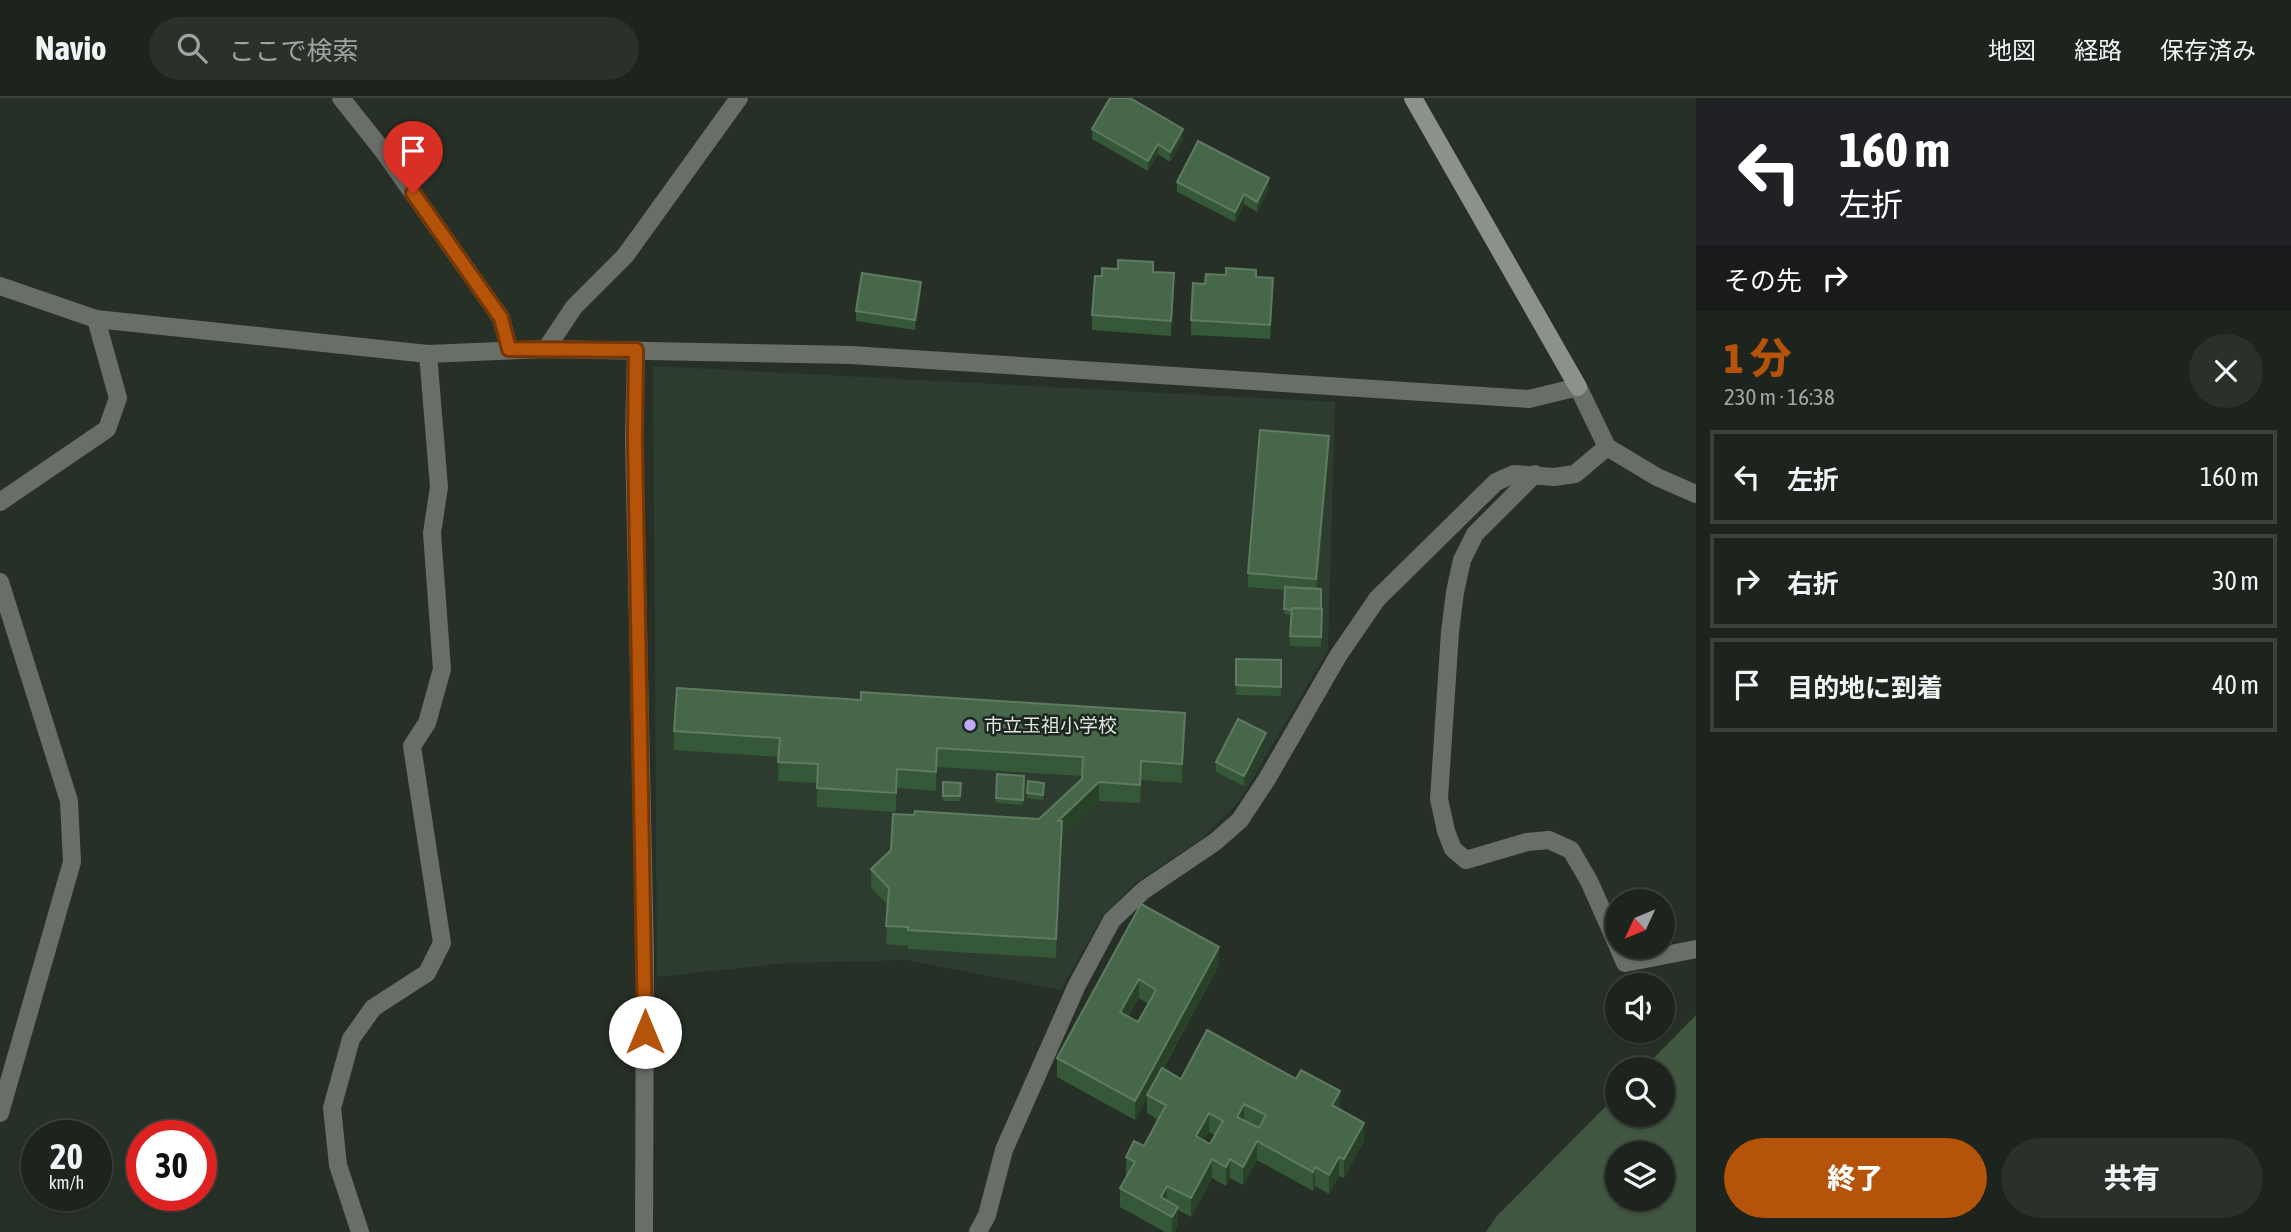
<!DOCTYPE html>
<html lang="ja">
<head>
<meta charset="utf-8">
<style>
  :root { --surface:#1d241d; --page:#2a302a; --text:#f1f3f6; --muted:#a0a4a4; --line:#3b413b; --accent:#b45309 }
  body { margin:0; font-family:"Asap Condensed","Noto Sans JP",sans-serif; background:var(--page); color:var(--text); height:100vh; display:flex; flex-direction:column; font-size:26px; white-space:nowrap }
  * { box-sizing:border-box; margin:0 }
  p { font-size:23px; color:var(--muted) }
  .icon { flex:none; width:38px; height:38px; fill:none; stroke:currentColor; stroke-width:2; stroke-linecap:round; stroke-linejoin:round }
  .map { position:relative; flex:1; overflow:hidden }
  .panel { display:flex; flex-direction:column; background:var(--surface); width:595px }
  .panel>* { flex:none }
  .banner { background:#202124; color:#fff; overflow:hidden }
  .needle { width:46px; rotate:226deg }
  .tools { position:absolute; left:1605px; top:791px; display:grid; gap:14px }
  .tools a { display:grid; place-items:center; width:70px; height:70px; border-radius:50%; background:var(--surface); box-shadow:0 2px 5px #0004,0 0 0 2px var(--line); font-size:35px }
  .speed { position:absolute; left:21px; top:1022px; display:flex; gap:14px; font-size:35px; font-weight:700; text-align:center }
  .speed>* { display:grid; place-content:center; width:91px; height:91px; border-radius:50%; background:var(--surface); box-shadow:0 2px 5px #0004,0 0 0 2px var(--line); line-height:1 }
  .speed small { font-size:18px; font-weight:400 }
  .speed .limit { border:10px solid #d22; background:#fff; color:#111 }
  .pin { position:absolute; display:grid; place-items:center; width:60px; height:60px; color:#fff; margin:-72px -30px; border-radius:50% 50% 50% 0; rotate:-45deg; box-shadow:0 0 7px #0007 }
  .pin .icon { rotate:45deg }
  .me { position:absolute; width:77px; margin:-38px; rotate:0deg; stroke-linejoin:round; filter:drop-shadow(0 0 5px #0008) }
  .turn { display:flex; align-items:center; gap:24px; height:147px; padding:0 28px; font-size:32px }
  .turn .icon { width:91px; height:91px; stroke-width:2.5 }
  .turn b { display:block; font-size:49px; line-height:60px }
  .then { display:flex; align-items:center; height:66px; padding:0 28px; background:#0003; gap:14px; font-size:26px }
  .round { display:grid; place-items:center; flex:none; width:74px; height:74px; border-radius:37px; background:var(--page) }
  .overview { display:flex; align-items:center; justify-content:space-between; height:119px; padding:0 28px }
  h1 { font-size:42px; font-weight:800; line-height:52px; color:var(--accent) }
  .cta { display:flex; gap:14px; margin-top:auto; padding:14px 28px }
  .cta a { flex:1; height:80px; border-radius:42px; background:var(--accent); color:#fff; font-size:28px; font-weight:800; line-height:80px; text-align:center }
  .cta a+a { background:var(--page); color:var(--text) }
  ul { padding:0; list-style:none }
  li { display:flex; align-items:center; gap:21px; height:94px; margin:0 14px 10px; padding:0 14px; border:4px solid var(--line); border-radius:0px }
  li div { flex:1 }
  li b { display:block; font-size:26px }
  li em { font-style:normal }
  header { display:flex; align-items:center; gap:42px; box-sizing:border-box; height:98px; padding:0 35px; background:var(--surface); border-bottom:2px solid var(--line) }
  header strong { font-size:33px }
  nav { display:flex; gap:38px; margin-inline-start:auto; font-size:24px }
  .search { width:490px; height:63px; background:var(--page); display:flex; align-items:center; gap:18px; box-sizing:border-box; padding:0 24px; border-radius:38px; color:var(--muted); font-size:26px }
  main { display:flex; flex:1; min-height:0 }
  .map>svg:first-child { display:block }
  .built { fill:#2d3c2e }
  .green { fill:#415742; fill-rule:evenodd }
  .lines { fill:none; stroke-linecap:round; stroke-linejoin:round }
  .street { stroke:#696e69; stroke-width:18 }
  .secondary { stroke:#8a928a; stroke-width:18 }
  .wall { fill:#355838; fill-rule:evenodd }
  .shaded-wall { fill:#284129 }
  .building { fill:#47674a; stroke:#5f7b61; stroke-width:2; fill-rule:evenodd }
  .route-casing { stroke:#753606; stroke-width:18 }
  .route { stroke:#b45309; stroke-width:12 }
  .poi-dot { fill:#bda9f5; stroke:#1d261e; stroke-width:2.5 }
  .labels { text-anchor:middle; stroke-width:5; stroke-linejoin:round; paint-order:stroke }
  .poi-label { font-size:19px; fill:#dfe5df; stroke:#1d261e; text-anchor:start }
</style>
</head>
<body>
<header>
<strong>Navio</strong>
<div class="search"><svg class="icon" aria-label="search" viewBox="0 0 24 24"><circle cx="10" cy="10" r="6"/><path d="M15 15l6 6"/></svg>ここで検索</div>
<nav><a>地図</a><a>経路</a><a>保存済み</a></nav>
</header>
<main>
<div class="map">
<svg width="1696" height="1134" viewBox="0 0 1696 1134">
  <rect width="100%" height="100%" fill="#273027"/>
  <path class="built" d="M653,268L1335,304L1328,552L1241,701L1202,741L1135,785L1102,819L1061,892L906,862L785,865L657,879Z"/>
  <path class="green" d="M1696,917V1134H1486L1496,1119L1617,997V1017H1662V971H1643ZM1617,1055H1662V1101H1617Z"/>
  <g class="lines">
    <g class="street">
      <path d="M341,0L384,54L501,220L509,251"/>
      <path d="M0,188L96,221L428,256L546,251L851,257L1529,301L1578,289L1607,349L1657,379L1696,396"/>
      <path d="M546,251L574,209L625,158L739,0"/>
      <path d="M636,252L634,342L645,857L644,1134"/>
      <path d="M1535,376L1475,436L1462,462L1455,494L1450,534L1439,701L1446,733L1453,751L1466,762L1527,744L1549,742L1571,752L1589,783L1617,846"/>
      <path d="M0,404L107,331L118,300L96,221"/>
      <path d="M0,484L69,703L72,764L0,1015"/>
      <path d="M1618,849L1625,865L1696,851"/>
      <path d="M360,1134L338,1067L332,1010L351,941L373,910L427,875L442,845L412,648L427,625L442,571L432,435L439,389L428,256"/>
      <path d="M978,1134L987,1117L1004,1052L1077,887L1112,822L1144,792L1215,744L1240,722L1267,681L1338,558L1377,501L1496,384L1514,376L1554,379L1575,376L1607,349"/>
    </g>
    <path class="secondary" d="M1413,0L1578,289"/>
  </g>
  <g class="wall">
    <path d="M1092,31L1183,41L1170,64L1158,56L1148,73L1092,41Z"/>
    <path d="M1177,84L1269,90L1257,114L1244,106L1235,124L1177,94Z"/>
    <path d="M1153,174L1174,190L1171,238L1092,232V217L1102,178Z"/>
    <path d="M1256,179L1273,194L1270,241L1191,237V222L1205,186Z"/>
    <path d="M921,194L915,232L856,223V213Z"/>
    <path d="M1329,353L1317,491L1322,521L1321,549L1290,548L1291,517L1284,516L1285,492L1248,489V475Z"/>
    <path d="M1236,561L1281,562V598L1236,597Z"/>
    <path d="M674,633L1185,634L1182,685L1141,682L1140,705L1099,703L1062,737L1056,860L908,851V848L886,846L888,807L871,790V771L1039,721L1082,681V678L937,669L936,693L897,690L896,714L817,709V685L778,683L779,659L674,652Z"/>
    <path d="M1266,645L1244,688L1216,674V664Z"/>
    <path d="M997,676L1024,678L1023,707L996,705Z"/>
    <path d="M943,684L961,685L960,703H943Z"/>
    <path d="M1044,690L1043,702L1027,700V695Z"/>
    <path d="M1141,806L1219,867L1163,971L1181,981L1340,1012L1364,1043L1344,1080L1339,1078L1329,1096L1315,1088L1313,1093L1257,1062L1243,1087L1230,1080L1226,1088L1212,1080L1191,1119L1178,1112V1127L1174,1134H1165L1120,1109V1090L1127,1078H1126V1059L1144,1048L1158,1022L1147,1015V1000L1135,1022L1057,979V960ZM1139,900L1148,906L1138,924L1128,919ZM1209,1034L1215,1037L1210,1046L1204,1042Z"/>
  </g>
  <g class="shaded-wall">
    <path d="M1183,31V41L1170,64V54Z"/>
    <path d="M1158,46V56L1148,73V63Z"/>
    <path d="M1269,80V90L1257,114V104Z"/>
    <path d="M1244,96V106L1235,124V114Z"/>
    <path d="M1174,175V190L1171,238V223Z"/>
    <path d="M921,184V194L915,232V222Z"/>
    <path d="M1329,338V353L1316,495V481Z"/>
    <path d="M1185,615V634L1182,685V666Z"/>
    <path d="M1266,635V645L1244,688V678Z"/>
    <path d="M937,650V669L936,693V674Z"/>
    <path d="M897,671V690L896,714V695Z"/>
    <path d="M1099,684V703L1062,737L1056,860L1058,723Z"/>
    <path d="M1219,849V867L1148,997H1147V1000L1135,1022V1003Z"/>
    <path d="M1139,881V900L1120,933V914Z"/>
    <path d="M1340,993V1012L1332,1007Z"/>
    <path d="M1244,1006V1025L1237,1019Z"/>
    <path d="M1209,1015V1034L1196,1057V1038Z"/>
    <path d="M1364,1025V1043L1344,1080V1061Z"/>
    <path d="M1257,1043V1062L1243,1087V1069Z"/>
    <path d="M1339,1059V1078L1329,1096V1077Z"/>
    <path d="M1212,1061V1080L1191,1119V1100Z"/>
    <path d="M1230,1061V1080L1226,1088V1069Z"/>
    <path d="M1315,1069V1088L1313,1093V1074Z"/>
    <path d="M1167,1088V1106L1161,1099Z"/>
    <path d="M1178,1109V1127L1174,1134H1172V1119Z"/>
  </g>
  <g class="building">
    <path d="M1110,0H1130L1183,31L1170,54L1158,46L1148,63L1092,31Z"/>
    <path d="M1198,43L1269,80L1257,104L1244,96L1235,114L1177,84Z"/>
    <path d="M1118,162L1153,164V174L1174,175L1171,223L1092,217L1095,178H1102V170L1118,171Z"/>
    <path d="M1226,170L1256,172V179L1273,180L1270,227L1191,222L1193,185L1205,186L1206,176L1226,177Z"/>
    <path d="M862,175L921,184L915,222L856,213Z"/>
    <path d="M1260,332L1329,338L1316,481L1248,475Z"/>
    <path d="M1285,489L1321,491V511L1292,510L1291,512L1284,511Z"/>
    <path d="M1292,510L1322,511L1321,539L1290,538Z"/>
    <path d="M1236,561L1281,562V589L1236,587Z"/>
    <path d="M677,590L861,602V594L1185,615L1182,666L1141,663L1140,687L1099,684L1058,723H1062L1056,841L908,832V829L886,828L889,790L871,771L891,752L893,716L914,717L915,713L1039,721L1082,681L1083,659L937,650L936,674L897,671L896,695L817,690L818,666L778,664L780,640L674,633Z"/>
    <path d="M1238,621L1266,635L1244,678L1216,664Z"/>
    <path d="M997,676L1024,678L1023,702L996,700Z"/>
    <path d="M1028,683L1044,685L1043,697L1027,695Z"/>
    <path d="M943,684L961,685L960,698H943Z"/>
    <path d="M1141,806L1219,849L1135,1003L1057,960ZM1139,881L1156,892L1138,924L1120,914Z"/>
    <path d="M1207,932L1296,981L1301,972L1340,993L1332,1007L1364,1025L1344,1061L1339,1059L1329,1077L1315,1069L1313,1074L1257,1043L1243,1069L1230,1061L1226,1069L1212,1061L1191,1100L1167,1088L1161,1099L1178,1109L1172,1119L1120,1090L1135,1064L1126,1059L1134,1043L1144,1048L1166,1007L1147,997L1162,970L1181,981ZM1244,1006L1266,1017L1259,1030L1237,1019ZM1209,1015L1223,1023L1210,1046L1196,1038Z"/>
  </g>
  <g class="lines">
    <defs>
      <path id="route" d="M413,95L501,220L509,251L636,252L635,342L645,934"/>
    </defs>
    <use href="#route" class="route-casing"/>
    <use href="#route" class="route"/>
  </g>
  <circle class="poi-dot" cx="970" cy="627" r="7"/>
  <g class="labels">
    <g class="poi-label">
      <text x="984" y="634">市立玉祖小学校</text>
    </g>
  </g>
</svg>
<div class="tools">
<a><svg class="needle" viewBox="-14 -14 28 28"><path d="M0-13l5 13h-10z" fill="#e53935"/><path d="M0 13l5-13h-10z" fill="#a0a4a4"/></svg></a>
<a><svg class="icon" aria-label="sound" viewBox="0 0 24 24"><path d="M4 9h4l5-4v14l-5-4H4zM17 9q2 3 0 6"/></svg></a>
<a><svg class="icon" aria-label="search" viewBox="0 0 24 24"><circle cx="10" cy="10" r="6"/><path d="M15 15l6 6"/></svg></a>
<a><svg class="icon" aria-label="layers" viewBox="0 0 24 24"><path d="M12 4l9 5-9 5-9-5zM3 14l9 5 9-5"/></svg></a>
</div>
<div class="speed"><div>20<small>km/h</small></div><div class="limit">30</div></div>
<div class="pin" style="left:413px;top:95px;background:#d93025"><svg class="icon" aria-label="arrive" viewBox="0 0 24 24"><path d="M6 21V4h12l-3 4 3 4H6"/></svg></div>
<svg class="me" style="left:645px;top:934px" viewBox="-20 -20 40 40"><circle r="19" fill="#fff"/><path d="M0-13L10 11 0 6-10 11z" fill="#b45309"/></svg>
</div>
<section class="panel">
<div class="banner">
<div class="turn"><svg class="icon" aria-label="left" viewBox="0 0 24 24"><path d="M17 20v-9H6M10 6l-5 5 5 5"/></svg><div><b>160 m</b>左折</div></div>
<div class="then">その先<svg class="icon" aria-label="right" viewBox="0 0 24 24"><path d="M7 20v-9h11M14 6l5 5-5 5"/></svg></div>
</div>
<div class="overview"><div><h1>1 分</h1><p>230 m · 16:38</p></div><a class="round"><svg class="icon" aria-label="close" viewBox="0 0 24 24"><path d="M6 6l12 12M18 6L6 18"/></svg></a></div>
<ul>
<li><svg class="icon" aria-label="left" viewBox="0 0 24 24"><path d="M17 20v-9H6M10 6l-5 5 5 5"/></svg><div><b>左折</b></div><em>160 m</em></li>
<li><svg class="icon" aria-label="right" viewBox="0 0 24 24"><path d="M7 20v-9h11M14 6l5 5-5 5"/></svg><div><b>右折</b></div><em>30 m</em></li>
<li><svg class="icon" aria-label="arrive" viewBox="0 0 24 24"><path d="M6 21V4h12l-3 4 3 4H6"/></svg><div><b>目的地に到着</b></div><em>40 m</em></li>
</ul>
<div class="cta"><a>終了</a><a>共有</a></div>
</section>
</main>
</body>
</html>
